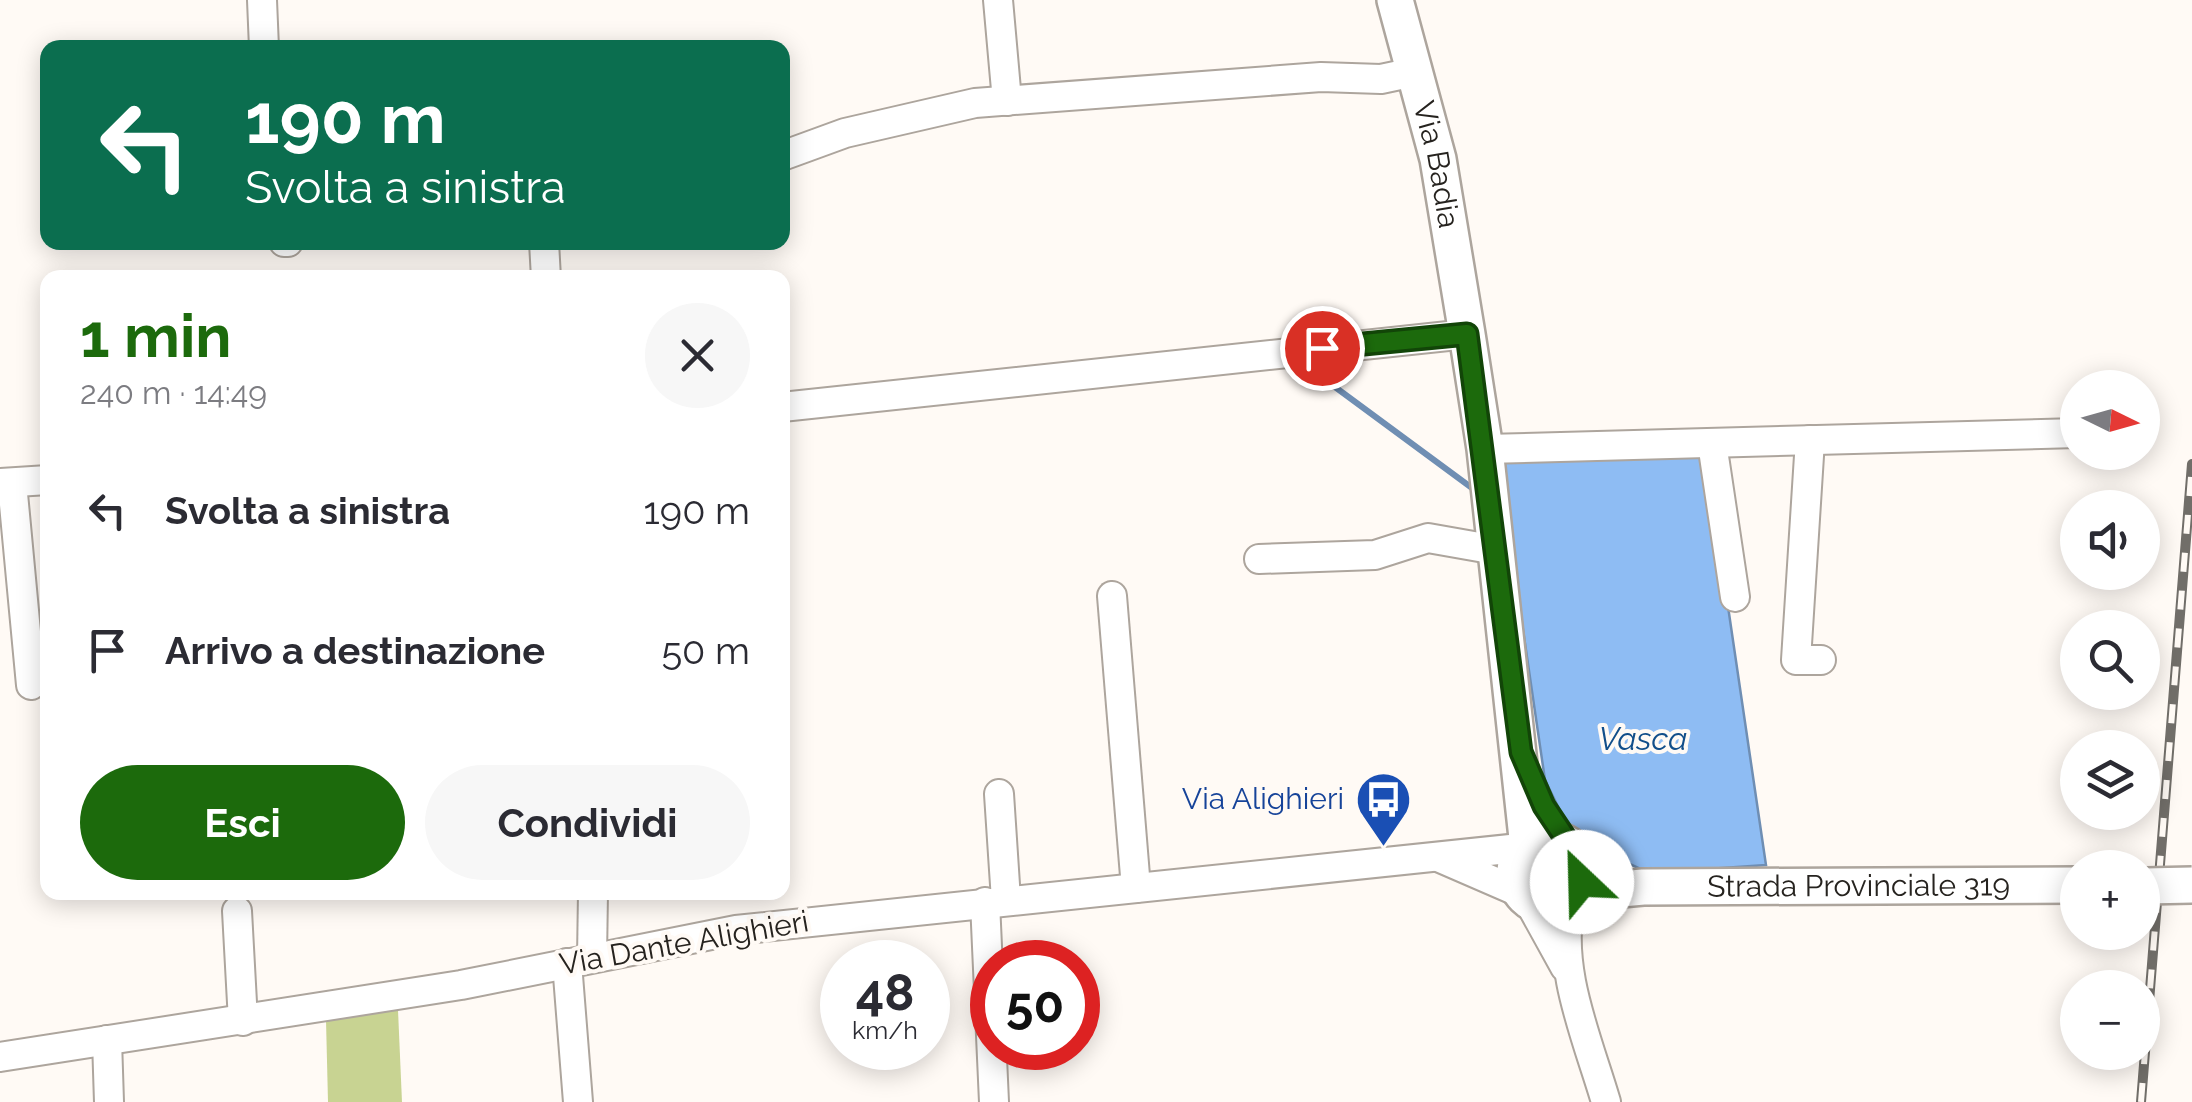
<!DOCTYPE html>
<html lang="it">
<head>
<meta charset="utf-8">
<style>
  :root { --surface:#fff; --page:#f7f7f7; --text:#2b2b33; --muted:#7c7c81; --accent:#1c6a0c }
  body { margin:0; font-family:Raleway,sans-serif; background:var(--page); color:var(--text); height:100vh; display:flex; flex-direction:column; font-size:38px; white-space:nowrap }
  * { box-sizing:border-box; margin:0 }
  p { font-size:32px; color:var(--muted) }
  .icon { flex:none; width:55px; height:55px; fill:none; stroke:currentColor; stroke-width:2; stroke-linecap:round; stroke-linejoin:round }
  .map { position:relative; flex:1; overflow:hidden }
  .panel { position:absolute; left:40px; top:270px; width:750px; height:630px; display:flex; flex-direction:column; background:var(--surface); border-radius:20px; box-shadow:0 5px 25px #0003 }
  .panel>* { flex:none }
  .guide { position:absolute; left:40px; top:40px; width:750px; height:210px; border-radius:20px; box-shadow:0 5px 25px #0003; background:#0b6e4f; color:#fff; overflow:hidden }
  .needle { width:65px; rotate:95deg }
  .fabs { position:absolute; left:2060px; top:370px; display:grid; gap:20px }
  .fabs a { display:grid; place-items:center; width:100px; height:100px; border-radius:50%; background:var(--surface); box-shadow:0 5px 25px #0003; font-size:50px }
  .speed { position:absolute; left:820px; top:940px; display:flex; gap:20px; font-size:50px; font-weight:700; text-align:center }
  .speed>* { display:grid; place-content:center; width:130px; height:130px; border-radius:50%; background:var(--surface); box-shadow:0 5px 25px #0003; line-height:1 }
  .speed small { font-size:25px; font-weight:400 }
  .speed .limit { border:15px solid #d22; background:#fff; color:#111 }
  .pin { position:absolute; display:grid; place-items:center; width:85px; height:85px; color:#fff; margin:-42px; border:5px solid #fff; border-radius:50%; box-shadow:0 2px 10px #0007 }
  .me { position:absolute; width:110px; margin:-55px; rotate:336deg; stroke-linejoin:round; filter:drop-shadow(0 0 8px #0008) }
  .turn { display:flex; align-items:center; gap:35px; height:210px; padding:0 40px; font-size:45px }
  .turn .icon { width:130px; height:130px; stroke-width:2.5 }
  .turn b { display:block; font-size:70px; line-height:85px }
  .round { display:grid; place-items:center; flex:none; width:105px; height:105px; border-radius:52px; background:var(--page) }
  .headline { display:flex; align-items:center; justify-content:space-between; height:170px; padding:0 40px }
  h1 { font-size:60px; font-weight:700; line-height:75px; color:var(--accent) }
  .button { display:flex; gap:20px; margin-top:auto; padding:20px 40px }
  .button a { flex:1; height:115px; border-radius:60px; background:var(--accent); color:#fff; font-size:40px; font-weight:700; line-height:115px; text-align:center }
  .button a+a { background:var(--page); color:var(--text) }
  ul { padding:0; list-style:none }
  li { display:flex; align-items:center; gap:30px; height:140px; padding:0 40px }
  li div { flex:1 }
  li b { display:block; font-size:38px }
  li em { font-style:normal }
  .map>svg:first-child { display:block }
  .green { fill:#c8d392 }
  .water { fill:#8ebcf3; stroke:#6f8eb3; stroke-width:2.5 }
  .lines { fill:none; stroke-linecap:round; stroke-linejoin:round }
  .stream { stroke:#6f8eb3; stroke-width:6 }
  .minor-casing { stroke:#ada59d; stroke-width:32 }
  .major-casing { stroke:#ada59d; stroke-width:40 }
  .minor { stroke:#fff; stroke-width:28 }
  .major { stroke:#fff; stroke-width:35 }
  .rail-casing { stroke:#716e69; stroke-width:10 }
  .rail { stroke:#fffaf5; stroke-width:6; stroke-dasharray:19; stroke-linecap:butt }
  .major-bridge-casing { stroke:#ada59d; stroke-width:40; stroke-linecap:butt }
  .major-bridge { stroke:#fff; stroke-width:35 }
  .route-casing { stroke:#124508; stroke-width:25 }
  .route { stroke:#1c6a0c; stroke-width:18 }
  .labels { text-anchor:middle; stroke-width:8; stroke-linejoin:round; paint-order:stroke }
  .street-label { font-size:30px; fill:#26231f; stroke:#fffaf5 }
  .transit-label { font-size:30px; fill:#164399; stroke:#fffaf5; text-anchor:end }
  .water-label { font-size:32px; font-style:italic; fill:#114e8a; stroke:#fffaf5 }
</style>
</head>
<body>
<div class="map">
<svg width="2192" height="1102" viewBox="0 0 2192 1102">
  <rect width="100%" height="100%" fill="#fffaf5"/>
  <path class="green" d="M398,1010L402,1102H328L326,1020Z"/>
  <path class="water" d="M1705,450L1766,865L1649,873L1608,854L1565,821L1545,780L1498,459Z"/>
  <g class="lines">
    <path class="stream" d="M1286,365L1335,387L1472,488"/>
    <defs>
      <g id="minor">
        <path d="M262,0L264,48"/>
        <path d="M998,0L1007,101"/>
        <path d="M782,156L845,133L975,103L1321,77L1381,79L1414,72"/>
        <path d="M284,242H288"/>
        <path d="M544,242L546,278"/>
        <path d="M782,407L1467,334"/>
        <path d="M1810,440L1796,660H1821"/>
        <path d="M1712,443L1735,597"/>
        <path d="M1485,449L2078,433"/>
        <path d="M0,483L48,480"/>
        <path d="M12,483L31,685"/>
        <path d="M1259,559L1375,555L1428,538L1496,550"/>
        <path d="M1112,596L1136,888"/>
        <path d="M999,794L1006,900"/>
        <path d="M1438,857L1521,893"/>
        <path d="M1571,899C1555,967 1587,1037 1606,1102"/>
        <path d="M1528,900L1565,967"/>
        <path d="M985,902L994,1102"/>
        <path d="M237,911L243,1021"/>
        <path d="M592,958L593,892"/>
        <path d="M567,963L578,1102"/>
        <path d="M107,1040L109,1102"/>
        <path d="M0,1057L461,985L736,930L1528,847"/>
      </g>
      <g id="major">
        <path id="s1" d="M1395,0L1438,159L1467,334L1485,449L1528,847"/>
        <circle cx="1549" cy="873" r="34"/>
        <path id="s2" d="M1577,893L1643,887L2078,885"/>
      </g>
    </defs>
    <use href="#minor" class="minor-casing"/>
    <use href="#major" class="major-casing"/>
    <use href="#minor" class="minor"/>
    <use href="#major" class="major"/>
    <defs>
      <path id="rail" d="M2141,1102L2192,464"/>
    </defs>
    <use href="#rail" class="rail-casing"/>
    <use href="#rail" class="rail"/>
    <defs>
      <path id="major-bridge" d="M2146,886L2192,885"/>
    </defs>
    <use href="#major-bridge" class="major-bridge-casing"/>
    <use href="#major-bridge" class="major-bridge"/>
  </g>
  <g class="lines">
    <defs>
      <path id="route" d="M1322,348L1467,334L1521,752L1544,806L1578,857L1582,882"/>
    </defs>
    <use href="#route" class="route-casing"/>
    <use href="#route" class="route"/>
  </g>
  <defs>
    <symbol id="bus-pin" viewBox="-11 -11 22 30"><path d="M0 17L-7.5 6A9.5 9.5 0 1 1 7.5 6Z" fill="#1a4fb4" stroke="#fffaf5"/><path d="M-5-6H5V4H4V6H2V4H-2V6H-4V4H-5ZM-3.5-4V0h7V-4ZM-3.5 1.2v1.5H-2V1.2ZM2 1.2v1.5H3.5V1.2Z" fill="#fff"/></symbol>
  </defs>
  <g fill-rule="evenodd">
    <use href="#bus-pin" x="1352" y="768" width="63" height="86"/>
  </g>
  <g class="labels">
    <g class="street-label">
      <text dy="10" stroke="none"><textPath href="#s1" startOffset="170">Via Badia</textPath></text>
      <text dy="10" stroke="none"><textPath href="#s2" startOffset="282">Strada Provinciale 319</textPath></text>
      <text transform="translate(684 943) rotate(-10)" y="10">Via Dante Alighieri</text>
    </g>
    <g class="transit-label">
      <text x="1344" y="809">Via Alighieri</text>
    </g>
    <g class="water-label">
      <text x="1643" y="750">Vasca</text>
    </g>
  </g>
</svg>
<div class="fabs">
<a><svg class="needle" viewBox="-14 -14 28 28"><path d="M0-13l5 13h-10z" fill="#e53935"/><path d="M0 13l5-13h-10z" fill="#7c7c81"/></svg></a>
<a><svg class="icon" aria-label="sound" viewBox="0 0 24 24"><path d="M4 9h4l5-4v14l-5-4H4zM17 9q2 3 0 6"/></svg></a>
<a><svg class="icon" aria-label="search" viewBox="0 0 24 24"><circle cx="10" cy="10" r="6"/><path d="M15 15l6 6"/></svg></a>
<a><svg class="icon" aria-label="layers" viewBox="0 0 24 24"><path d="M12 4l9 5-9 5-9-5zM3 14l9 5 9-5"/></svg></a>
<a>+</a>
<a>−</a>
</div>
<div class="speed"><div>48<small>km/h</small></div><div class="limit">50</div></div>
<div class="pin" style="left:1322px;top:348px;background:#d93025"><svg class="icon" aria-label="arrive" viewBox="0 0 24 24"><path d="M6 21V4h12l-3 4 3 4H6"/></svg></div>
<svg class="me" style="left:1582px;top:882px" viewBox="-20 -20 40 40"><circle r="19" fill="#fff"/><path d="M0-13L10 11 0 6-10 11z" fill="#1c6a0c"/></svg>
<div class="guide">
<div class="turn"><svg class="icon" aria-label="left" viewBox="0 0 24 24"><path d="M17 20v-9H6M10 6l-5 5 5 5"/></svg><div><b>190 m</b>Svolta a sinistra</div></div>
</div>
<section class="panel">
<div class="headline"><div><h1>1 min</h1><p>240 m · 14:49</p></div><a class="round"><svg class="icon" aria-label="close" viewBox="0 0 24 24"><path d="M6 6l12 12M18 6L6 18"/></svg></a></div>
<ul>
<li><svg class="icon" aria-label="left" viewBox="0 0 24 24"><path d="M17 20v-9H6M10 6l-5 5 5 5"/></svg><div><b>Svolta a sinistra</b></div><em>190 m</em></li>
<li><svg class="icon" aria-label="arrive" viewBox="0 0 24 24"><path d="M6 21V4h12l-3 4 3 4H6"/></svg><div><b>Arrivo a destinazione</b></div><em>50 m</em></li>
</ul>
<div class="button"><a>Esci</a><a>Condividi</a></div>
</section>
</div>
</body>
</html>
